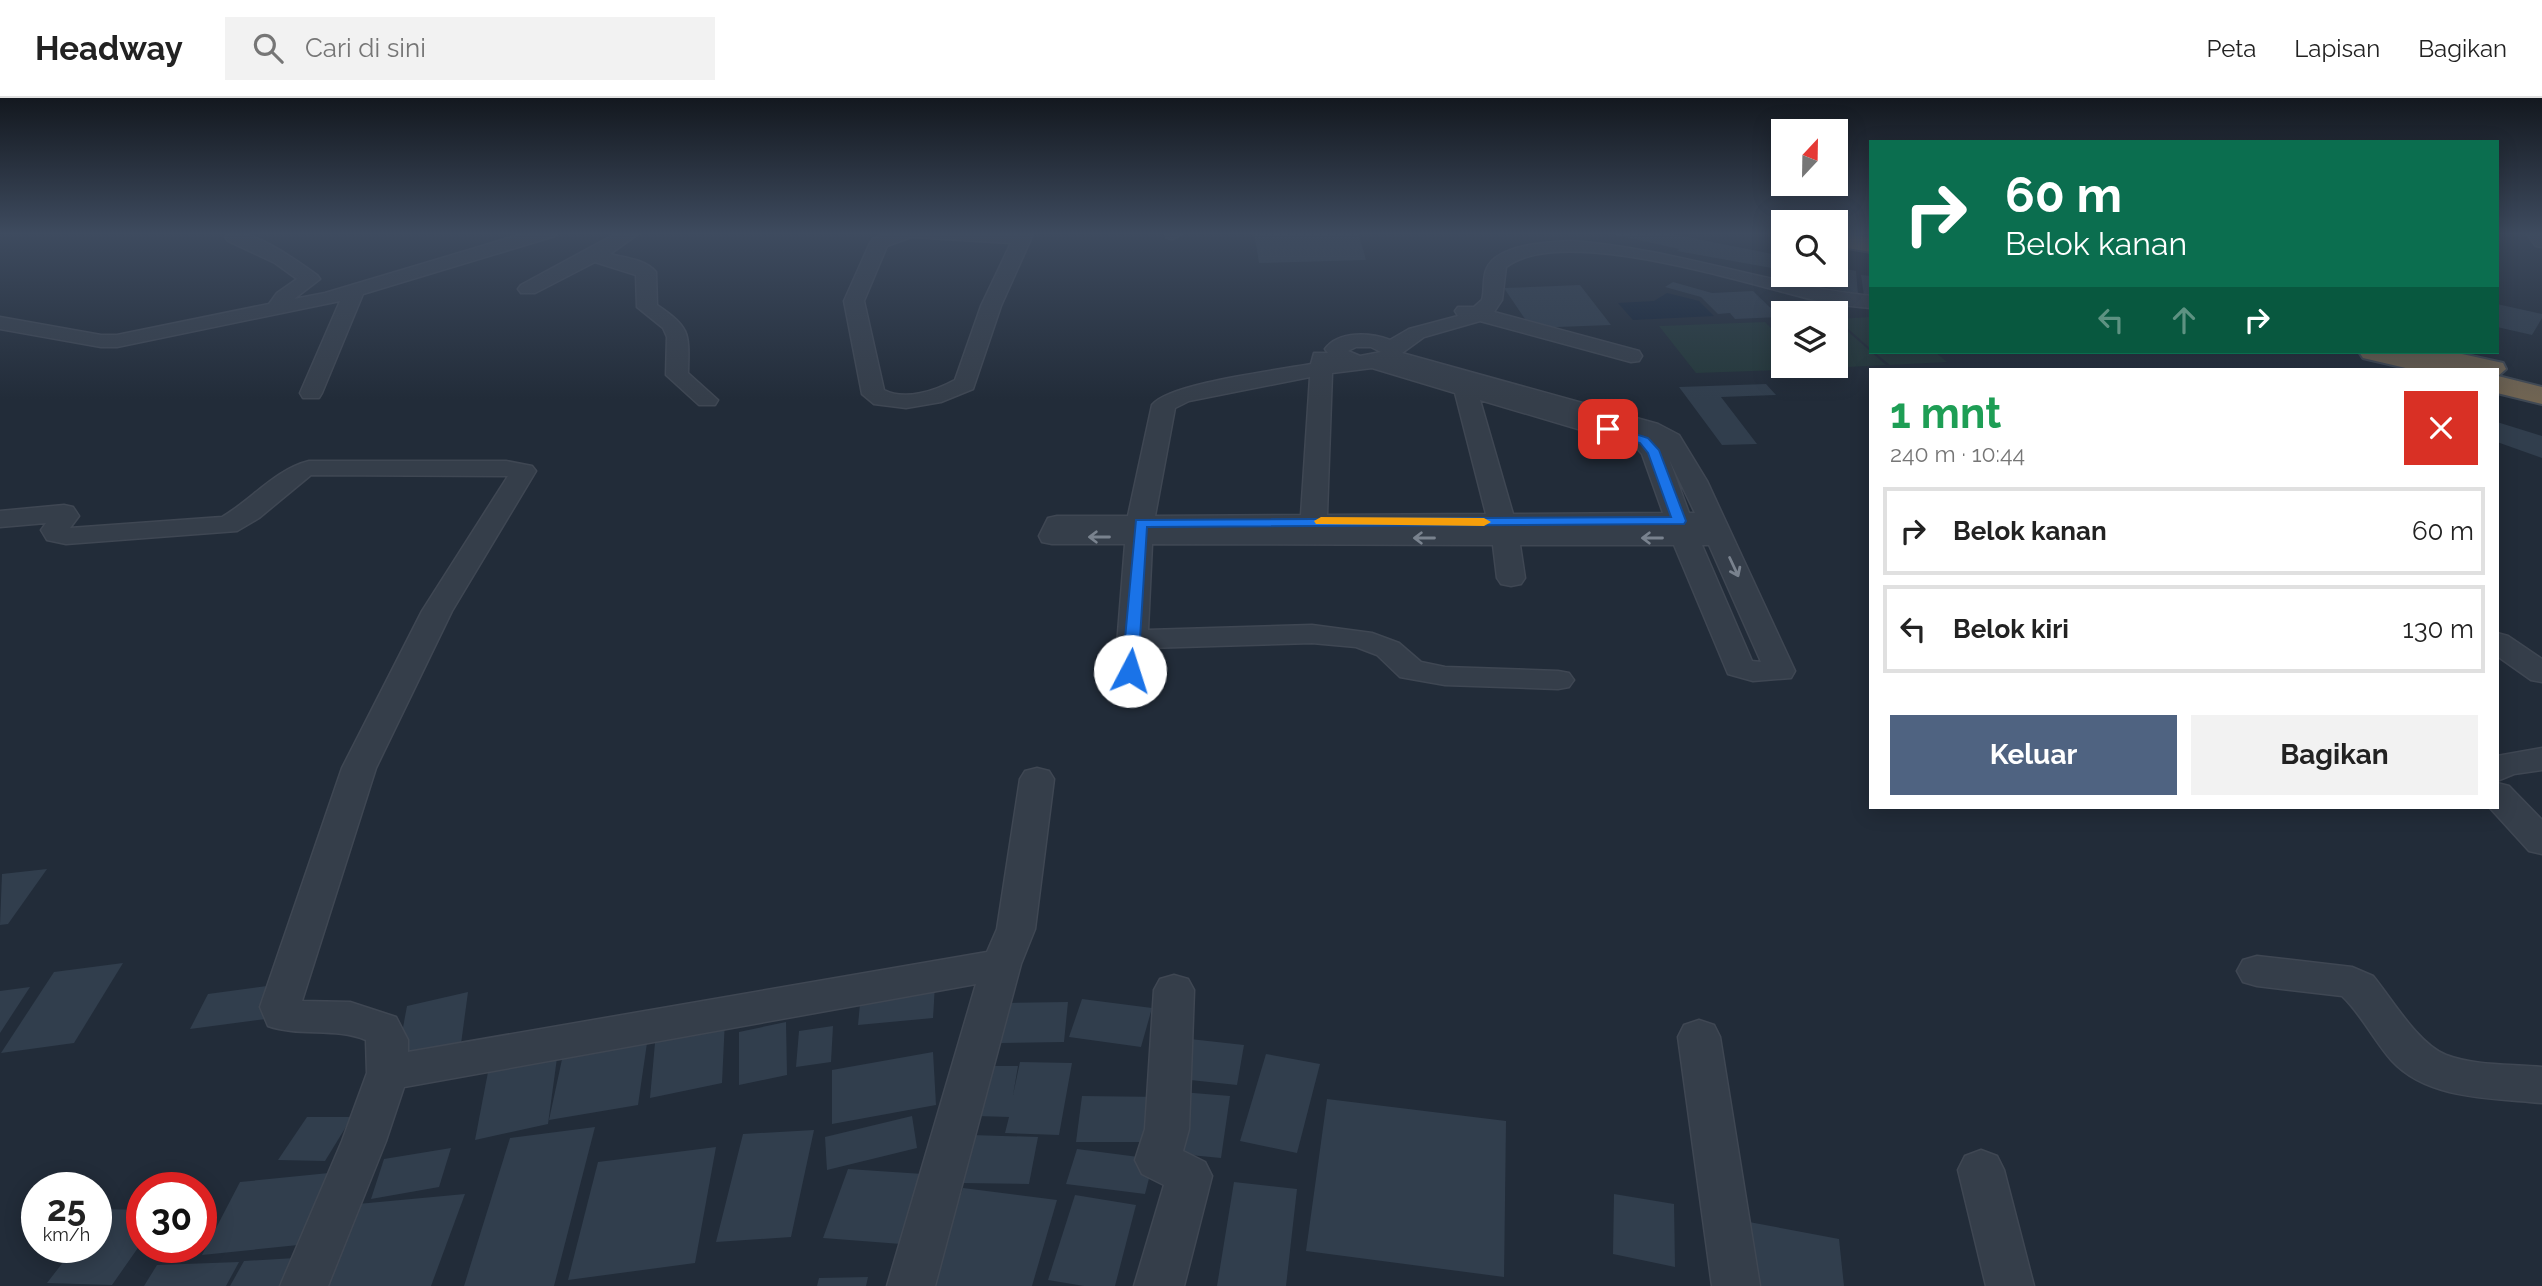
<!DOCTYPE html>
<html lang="id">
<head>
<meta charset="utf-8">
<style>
  :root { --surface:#fff; --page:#f2f2f2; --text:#222; --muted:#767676; --line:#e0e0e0; --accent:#4f6381 }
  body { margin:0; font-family:Raleway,sans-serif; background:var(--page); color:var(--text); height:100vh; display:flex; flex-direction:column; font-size:26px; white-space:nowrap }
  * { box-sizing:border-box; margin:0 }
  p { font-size:23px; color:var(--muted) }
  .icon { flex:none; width:38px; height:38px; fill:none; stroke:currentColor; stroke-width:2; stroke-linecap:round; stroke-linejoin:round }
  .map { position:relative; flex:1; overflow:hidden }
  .side { position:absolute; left:1869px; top:270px; width:630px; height:441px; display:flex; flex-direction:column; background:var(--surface); border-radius:0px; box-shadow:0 4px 18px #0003 }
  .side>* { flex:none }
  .top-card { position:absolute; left:1869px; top:42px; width:630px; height:214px; border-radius:0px; box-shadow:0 4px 18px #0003; background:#0b6e4f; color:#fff; overflow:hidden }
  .needle { width:46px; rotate:22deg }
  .fabs { position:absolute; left:1771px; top:21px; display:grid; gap:14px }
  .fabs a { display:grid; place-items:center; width:77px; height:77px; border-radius:0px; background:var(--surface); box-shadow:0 4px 18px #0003; font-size:35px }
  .speed { position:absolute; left:21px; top:1074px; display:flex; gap:14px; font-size:35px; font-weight:700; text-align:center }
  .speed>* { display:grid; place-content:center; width:91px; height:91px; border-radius:50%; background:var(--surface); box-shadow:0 4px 18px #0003; line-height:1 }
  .speed small { font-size:18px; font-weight:400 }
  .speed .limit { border:10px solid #d22; background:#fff; color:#111 }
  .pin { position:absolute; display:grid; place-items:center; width:60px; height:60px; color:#fff; margin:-30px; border-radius:14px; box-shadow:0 4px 10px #0006 }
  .me { position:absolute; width:77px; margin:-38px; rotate:5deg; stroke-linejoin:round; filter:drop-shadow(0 0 5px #0008) }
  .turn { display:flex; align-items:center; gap:24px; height:147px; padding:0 21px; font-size:32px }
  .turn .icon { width:91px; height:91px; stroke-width:2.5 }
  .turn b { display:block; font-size:49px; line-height:60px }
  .lanes { display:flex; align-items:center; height:66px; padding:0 21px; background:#0003; justify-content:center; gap:35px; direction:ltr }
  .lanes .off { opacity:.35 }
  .round { display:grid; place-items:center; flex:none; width:74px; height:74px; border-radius:0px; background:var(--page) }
  .summary { display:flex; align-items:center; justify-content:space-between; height:119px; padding:0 21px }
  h1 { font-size:42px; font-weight:700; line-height:52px; color:#1e9e55 }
  .cta { display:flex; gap:14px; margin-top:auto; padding:14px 21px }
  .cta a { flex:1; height:80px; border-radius:0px; background:var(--accent); color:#fff; font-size:28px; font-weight:700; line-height:80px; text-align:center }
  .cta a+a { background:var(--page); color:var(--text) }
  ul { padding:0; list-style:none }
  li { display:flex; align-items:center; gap:21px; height:88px; margin:0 14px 10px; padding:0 7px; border:4px solid var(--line); border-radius:0px }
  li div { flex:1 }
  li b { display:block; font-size:26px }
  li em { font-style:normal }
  header { display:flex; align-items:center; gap:42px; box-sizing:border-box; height:98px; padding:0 35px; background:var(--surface); border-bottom:2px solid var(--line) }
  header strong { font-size:33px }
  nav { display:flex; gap:38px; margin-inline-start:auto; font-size:24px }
  .search { width:490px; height:63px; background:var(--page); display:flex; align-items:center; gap:18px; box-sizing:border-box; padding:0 24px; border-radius:0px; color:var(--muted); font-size:26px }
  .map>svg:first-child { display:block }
  .green { fill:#24383a }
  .water { fill:#152437 }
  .building { fill:#313e4d }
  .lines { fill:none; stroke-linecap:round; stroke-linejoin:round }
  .minor-casing { stroke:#3f4753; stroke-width:3 }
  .highway-casing { stroke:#404954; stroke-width:4 }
  .minor { fill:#353e4a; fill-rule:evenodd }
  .highway { fill:#706452; fill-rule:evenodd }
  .oneway { stroke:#79828e }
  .route { fill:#1a73e8; stroke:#114b97; stroke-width:2 }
  .slow { fill:#f59e0b }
</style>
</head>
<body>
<header>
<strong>Headway</strong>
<div class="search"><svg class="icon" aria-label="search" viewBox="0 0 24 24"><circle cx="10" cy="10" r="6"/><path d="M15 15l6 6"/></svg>Cari di sini</div>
<nav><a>Peta</a><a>Lapisan</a><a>Bagikan</a></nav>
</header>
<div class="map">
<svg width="2542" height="1188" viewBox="0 0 2542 1188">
  <rect width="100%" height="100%" fill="#222c39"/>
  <g class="green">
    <path d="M1871,219V251L1837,221Z"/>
    <path d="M1836,223L1886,267L1828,270L1825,268H1836Z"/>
    <path d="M1765,224L1783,242V268H1808L1811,271L1696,275L1659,228Z"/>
    <path d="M1874,254H1935L1947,264L1890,267Z"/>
  </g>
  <path class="water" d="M1667,195L1699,203L1714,218L1633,222L1618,205L1654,203Z"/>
  <g class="building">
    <path d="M1254,134H1358L1366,162L1259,165Z"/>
    <path d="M1602,134H1662L1783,158V172L1677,153L1679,151Z"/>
    <path d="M1836,169L1856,173L1858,196L1811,186L1817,179L1813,177H1836Z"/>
    <path d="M1861,177L1871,178V199L1864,198Z"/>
    <path d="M1673,184L1712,195L1753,193L1780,219L1735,221L1730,215L1718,216L1701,199L1665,189Z"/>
    <path d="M1580,187L1611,227L1531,230L1504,190Z"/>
    <path d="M1813,202L1828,215L1783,217L1770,204Z"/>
    <path d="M2497,206L2542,216V220L2532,237L2497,229Z"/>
    <path d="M1766,286L1776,297L1721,299L1757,346L1722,347L1679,289Z"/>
    <path d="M2497,324L2542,338V360L2497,344Z"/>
    <path d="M47,771L8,826L0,827L2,776Z"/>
    <path d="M123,865L74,945L1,955L54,874Z"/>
    <path d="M282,886L266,921L190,931L208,896Z"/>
    <path d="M935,887L933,920L858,927L861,895Z"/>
    <path d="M30,889L0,935V893Z"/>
    <path d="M468,894L461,946L397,962L407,908Z"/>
    <path d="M1082,901L1152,910L1141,949L1069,939Z"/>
    <path d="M1068,904L1064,944L1001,945L1007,905Z"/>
    <path d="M725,921L722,985L650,1000L656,934Z"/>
    <path d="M786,924L787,977L739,987V934Z"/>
    <path d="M833,928L831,964L796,969L799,933Z"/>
    <path d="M648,938L638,1007L549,1022L564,952Z"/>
    <path d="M1190,941L1244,947L1237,987L1181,981Z"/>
    <path d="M933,954L936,1007L832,1026V972Z"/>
    <path d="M1266,956L1320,966L1297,1055L1240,1043Z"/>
    <path d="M557,960L548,1026L475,1042L488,974Z"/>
    <path d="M1020,964L1072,965L1059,1037L1005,1035L1009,1019L977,1018L987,968H1018L1013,997Z"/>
    <path d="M1181,994L1230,998L1221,1060L1169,1055Z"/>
    <path d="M1082,998L1163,999L1159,1044H1076Z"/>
    <path d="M1327,1001L1506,1023L1504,1179L1306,1153Z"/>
    <path d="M912,1018L917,1050L827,1072L825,1039Z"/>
    <path d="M307,1019H352L325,1063L278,1062Z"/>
    <path d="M595,1029L554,1188H464L510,1040Z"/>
    <path d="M814,1032L791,1139L716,1144L743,1036Z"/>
    <path d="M971,1037L1038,1039L1029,1086L960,1085Z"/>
    <path d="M716,1049L695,1165L568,1182L598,1064Z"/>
    <path d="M451,1050L439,1089L371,1101L384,1061Z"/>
    <path d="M1077,1051L1154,1061L1145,1096L1066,1086Z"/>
    <path d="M848,1071L923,1076L901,1146L823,1140Z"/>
    <path d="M349,1073L318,1145L202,1157L240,1084Z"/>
    <path d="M1234,1084L1297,1091L1286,1188H1217Z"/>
    <path d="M963,1090L1057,1102L1032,1188H929Z"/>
    <path d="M465,1096L431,1188H310L347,1107Z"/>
    <path d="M1614,1096L1674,1106L1675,1169L1613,1156Z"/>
    <path d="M1075,1097L1136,1107L1115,1188H1084L1048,1182Z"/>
    <path d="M103,1111L142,1112V1144L112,1187L47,1185L74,1150H96V1121Z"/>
    <path d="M1749,1124L1839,1141L1844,1188H1753Z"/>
    <path d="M295,1160L281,1188H230L244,1163Z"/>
    <path d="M239,1164L226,1188H144L157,1167Z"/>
    <path d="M868,1179L866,1188H817L819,1180Z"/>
  </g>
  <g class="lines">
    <defs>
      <g id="minor">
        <path d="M529,134H558L555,138L363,196L322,295L319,300H303L300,295L340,203L117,249H101L0,231V219L101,237H117L269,206L277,195L297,181L275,165L228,143L225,139L231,134C257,134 296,162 317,177L320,181L294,201L325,195Z"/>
        <path d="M619,134H641L610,156C625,160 645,161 656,174L657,207C691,230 689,235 688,275L718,302L715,307H699L666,277L667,239L663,230L637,209L636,177L595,164L535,195H521L518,191L521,187Z"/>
        <path d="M891,134H1034L1001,208L973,291L941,304L906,310L874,306L862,296L844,203L870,145L873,141ZM911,139L1011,145L981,208L955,282C935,293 905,303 884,292L864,203L887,148Z"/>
        <path d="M1164,134H1182V136L1173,141L1167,140Z"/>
        <path d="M2525,134H2542V149L2536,148Z"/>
        <path d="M1572,143C1676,151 1769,187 1871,198V210C1853,208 1835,207 1818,203C1750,187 1563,125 1506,169L1502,202L1494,214L1639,253L1642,258L1639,263L1631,264L1480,223L1424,239L1402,255L1658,326L1679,337L1707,383L1795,573L1791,580L1753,583L1728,576L1674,447H1520L1525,480L1521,486L1511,488L1501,486L1497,480L1493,447L1152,446L1148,532L1312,527L1372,535L1399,545L1421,564L1445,569L1558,573L1569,575L1574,582L1569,589L1558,591L1445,587L1411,581L1400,579L1377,557L1356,549L1312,545L1147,550L1145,573L1141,580L1130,582L1119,580L1115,573L1125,446H1052L1042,444L1039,438L1048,420L1057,418H1128L1152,307C1168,285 1280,272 1311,266L1314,255H1328L1325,251C1339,232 1371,235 1390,242L1409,231L1458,218L1455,213L1458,209H1474L1482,202C1485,192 1482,180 1487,170C1498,146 1549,144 1572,143ZM1356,249H1371L1381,254L1360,258L1348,253ZM1372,270L1455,295L1486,416L1327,417L1332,275ZM1310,279L1301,417L1155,418L1175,310L1189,303ZM1480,302L1635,348L1642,356L1663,415L1513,416ZM1669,361L1695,415H1689ZM1702,447H1709L1761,564L1752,563Z"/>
        <path d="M309,363H506L532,368L536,373L452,513L376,670L302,903L350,904L396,919L408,942V954L987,854L997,831L1020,681L1025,673L1037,670L1049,673L1054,681L1035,831L1021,866L935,1188H887L976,886L404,989L386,1043L328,1188H280L342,1043L367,975L366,942C335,929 300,939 268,928L260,909L342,670L422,513L508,378L311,377L259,420L237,433L66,446L47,442L41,432L46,425L0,429V413L64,407L73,409L79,418L70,430L222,419C251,402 276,371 309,363Z"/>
        <path d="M2497,535L2508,538L2542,561V584L2531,582L2497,558Z"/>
        <path d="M2542,650V672L2514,676L2497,683V658Z"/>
        <path d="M2497,685L2509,688L2542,722V756L2529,753L2489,709H2497Z"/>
        <path d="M2257,858L2352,869L2373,878C2392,901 2418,946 2446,957C2475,968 2511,966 2542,969V1005C2493,1000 2428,1002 2392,963C2374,943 2362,917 2342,898L2257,888L2243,884L2237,873L2243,862Z"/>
        <path d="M1174,877L1188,881L1194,892L1189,1031L1183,1053L1205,1064L1212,1078L1184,1188H1134L1164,1087L1142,1076L1135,1062L1145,1031L1154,892L1160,881Z"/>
        <path d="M1699,922L1714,927L1720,939L1760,1188H1712L1678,939L1684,927Z"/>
        <path d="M1981,1052L1997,1058L2004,1072L2034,1188H1986L1958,1072L1965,1058Z"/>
      </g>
      <g id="highway">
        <path d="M1836,134L1871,140V154L1836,148Z"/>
        <path d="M2359,254H2453L2503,265L2506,271L2498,278L2542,289V306L2497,295V271H2410L2363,260Z"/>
      </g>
    </defs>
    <use href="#minor" class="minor-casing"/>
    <use href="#highway" class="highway-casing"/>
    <use href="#minor" class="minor"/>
    <use href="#highway" class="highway"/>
  </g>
  <defs><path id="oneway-shaft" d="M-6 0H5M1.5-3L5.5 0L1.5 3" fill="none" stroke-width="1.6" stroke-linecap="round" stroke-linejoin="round" transform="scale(1.75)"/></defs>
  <g class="oneway">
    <use href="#oneway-shaft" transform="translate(1099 439) rotate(180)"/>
    <use href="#oneway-shaft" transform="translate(1424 440) rotate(-180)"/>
    <use href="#oneway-shaft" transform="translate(1652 440) rotate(180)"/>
    <use href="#oneway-shaft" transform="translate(1734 469) rotate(65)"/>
  </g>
  <linearGradient id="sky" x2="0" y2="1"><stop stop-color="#13181f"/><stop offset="0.45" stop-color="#3e4b5f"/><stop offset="1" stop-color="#3e4b5f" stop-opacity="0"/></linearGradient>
  <rect width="2542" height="301" fill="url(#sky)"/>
  <path class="route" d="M1608,327L1648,340L1659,352L1686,423L1684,426L1147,429L1138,573L1130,578L1122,573L1136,422L1671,419L1648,355L1640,345L1604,334L1602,331Z"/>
  <path class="slow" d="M1321,419L1484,420L1491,424L1484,428L1316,426L1314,423Z"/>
</svg>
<div class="fabs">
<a><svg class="needle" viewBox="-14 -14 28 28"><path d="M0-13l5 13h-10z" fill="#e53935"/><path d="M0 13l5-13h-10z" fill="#767676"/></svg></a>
<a><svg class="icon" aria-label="search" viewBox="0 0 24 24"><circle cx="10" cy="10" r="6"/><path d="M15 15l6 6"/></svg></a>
<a><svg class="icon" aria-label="layers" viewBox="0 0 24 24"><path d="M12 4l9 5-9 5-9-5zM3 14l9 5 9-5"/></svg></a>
</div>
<div class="speed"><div>25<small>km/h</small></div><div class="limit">30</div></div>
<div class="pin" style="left:1608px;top:331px;background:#d93025"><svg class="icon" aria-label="arrive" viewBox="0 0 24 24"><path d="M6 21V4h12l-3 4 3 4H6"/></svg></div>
<svg class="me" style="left:1130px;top:573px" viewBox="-20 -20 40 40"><circle r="19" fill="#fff"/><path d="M0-13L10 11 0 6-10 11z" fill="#1a73e8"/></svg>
<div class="top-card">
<div class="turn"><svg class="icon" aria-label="right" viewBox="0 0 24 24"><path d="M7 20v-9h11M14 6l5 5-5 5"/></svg><div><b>60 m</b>Belok kanan</div></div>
<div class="lanes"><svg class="icon off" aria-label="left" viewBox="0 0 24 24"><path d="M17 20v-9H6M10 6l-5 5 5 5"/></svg><svg class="icon off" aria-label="ahead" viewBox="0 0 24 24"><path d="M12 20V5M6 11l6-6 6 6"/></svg><svg class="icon" aria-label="right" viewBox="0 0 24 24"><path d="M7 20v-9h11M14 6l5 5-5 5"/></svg></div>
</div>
<section class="side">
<div class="summary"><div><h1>1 mnt</h1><p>240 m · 10:44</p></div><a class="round" style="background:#d93025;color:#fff"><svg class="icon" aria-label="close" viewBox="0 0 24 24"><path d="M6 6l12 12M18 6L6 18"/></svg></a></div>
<ul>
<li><svg class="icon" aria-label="right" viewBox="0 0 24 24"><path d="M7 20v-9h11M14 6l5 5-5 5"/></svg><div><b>Belok kanan</b></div><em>60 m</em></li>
<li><svg class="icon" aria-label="left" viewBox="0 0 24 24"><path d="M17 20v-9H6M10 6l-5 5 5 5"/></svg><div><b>Belok kiri</b></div><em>130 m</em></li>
</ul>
<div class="cta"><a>Keluar</a><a>Bagikan</a></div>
</section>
</div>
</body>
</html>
